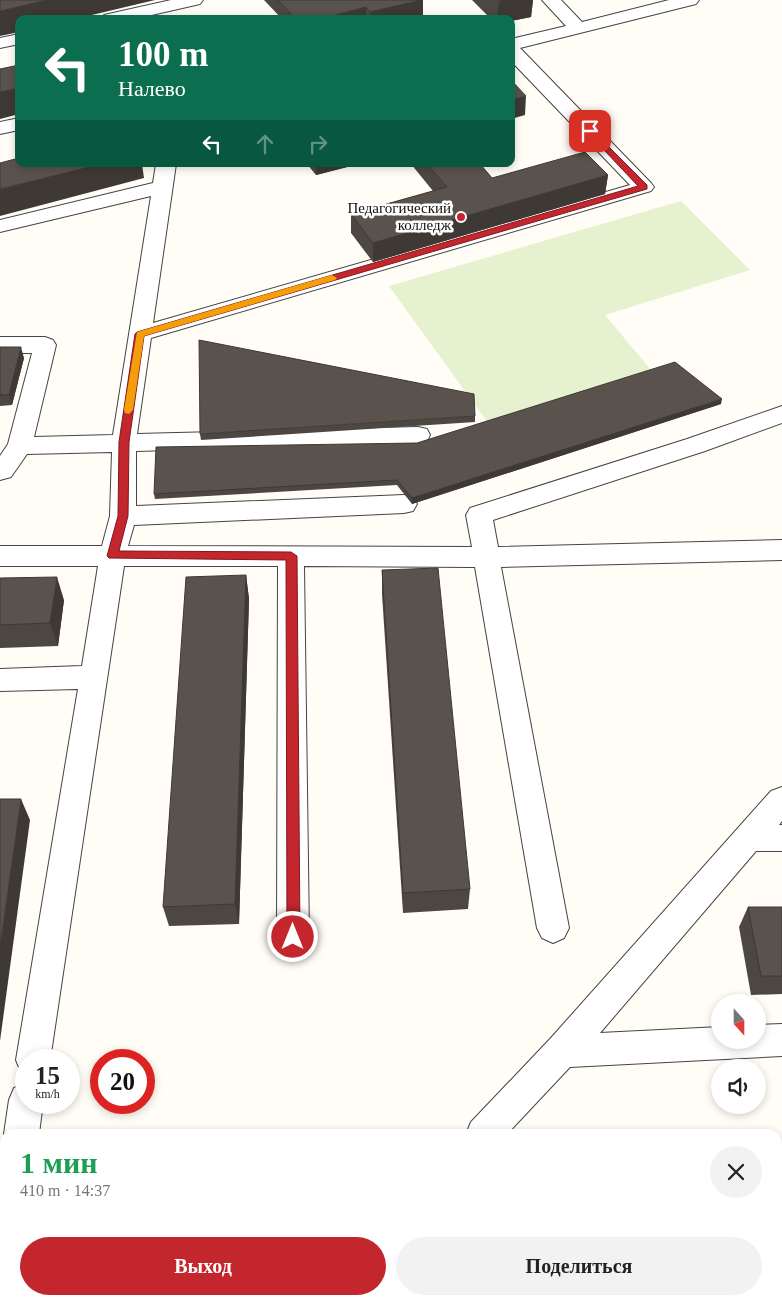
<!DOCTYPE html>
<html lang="ru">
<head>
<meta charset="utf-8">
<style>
  :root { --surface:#fff; --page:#f2f2f2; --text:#222; --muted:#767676; --accent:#c4262e }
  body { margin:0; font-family:"Times New Roman",serif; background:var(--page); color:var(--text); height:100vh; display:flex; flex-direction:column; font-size:19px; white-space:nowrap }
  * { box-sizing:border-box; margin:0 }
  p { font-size:16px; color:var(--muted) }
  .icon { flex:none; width:28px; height:28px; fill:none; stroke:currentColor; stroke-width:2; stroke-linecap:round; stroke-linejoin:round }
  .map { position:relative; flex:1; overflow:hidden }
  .panel { position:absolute; left:0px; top:1129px; width:782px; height:176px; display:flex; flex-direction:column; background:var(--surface); border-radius:15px 15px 0 0; box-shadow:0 2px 8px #0003 }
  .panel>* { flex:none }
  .top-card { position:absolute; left:15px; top:15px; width:500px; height:152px; border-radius:10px; box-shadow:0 2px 8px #0003; background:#0b6e4f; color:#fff; overflow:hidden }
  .needle { width:32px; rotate:159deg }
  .buttons { position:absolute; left:711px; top:994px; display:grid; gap:10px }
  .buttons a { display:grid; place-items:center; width:55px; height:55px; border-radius:50%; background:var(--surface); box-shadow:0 2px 8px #0003; font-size:25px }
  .speed { position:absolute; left:15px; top:1049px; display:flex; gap:10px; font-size:25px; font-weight:700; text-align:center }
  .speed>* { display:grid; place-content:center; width:65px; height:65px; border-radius:50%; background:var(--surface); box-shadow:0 2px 8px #0003; line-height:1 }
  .speed small { font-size:12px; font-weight:400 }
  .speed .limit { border:8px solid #d22; background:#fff; color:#111 }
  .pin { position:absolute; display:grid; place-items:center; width:42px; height:42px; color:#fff; margin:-21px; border-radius:10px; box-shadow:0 2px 8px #0006 }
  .me { position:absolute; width:55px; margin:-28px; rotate:0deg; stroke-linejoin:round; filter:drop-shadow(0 0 4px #0008) }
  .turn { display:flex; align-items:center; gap:18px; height:105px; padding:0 20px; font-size:22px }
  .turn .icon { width:65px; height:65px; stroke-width:2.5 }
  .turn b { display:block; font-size:35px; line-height:42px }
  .lanes { display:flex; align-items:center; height:48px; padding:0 20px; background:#0003; justify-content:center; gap:25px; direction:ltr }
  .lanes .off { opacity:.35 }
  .round { display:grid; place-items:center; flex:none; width:52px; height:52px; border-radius:26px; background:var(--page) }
  .head { display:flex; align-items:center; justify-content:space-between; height:85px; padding:0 20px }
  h1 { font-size:30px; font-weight:700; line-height:38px; color:#1e9e55 }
  .button { display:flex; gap:10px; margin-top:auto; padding:10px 20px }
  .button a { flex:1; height:58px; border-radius:30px; background:var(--accent); color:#fff; font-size:20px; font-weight:700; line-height:58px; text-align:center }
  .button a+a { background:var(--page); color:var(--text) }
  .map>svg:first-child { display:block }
  .pitch { fill:#e6f2cf }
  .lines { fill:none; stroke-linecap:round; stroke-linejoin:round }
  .minor-casing { stroke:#444; stroke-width:2 }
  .minor { fill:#fff; fill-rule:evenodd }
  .wall { fill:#4d4742 }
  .shaded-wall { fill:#3f3936 }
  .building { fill:#5a524d; stroke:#3f3936 }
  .route { fill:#c4262e; stroke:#7f191e }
  .slow { fill:#f59e0b }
  .poi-dot { fill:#c4262e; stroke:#fff; stroke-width:2 }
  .labels { text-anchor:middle; stroke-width:5; stroke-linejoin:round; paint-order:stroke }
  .far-poi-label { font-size:15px; fill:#111; stroke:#fff; text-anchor:end }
</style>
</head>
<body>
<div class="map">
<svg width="782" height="1304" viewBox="0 0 782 1304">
  <rect width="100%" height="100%" fill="#fffdf5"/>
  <path class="pitch" d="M681,201L750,270L605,315L651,370L488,423L389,286Z"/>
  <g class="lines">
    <defs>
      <g id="minor">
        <path d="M171,0H203L200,4L134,19H101L104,15Z"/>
        <path d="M542,0H561L582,22L669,0H699L696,4L520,48L651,183L654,187L651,191L151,338L137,434L418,427L427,429L430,435L427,441L418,443L136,451V506L404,495L413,497L417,504L413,511L404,513L134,525L128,546L472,547L466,515L470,508L687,439L782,406V423L705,451L493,520L498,547L782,540V560L501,567L569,928L564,938L553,943L542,938L537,928L475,567L304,566L309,937L304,947L293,952L282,947L277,937L278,566H124L50,1060H26V1074L21,1072L16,1060L78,689L0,691V669L82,666L98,566H0V546H102L110,516L112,452L27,454L11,477L0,480V456L8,444L32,353H0V337H45L53,340L56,345L34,437L113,435L151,196L0,232V220L153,183L156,164H176L153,323L630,185L511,61V39L566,26Z"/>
        <path d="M19,34V44L0,48V38Z"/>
        <path d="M19,118V130L0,134V122Z"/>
        <path d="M782,787V821L779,825H782V851H756L600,1033L720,1027V1040H758V1025L782,1024V1056L570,1067L507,1134H466L471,1122L550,1039L771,791Z"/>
        <path d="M26,1083V1102H43L39,1134H5V1138L4,1134L9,1100L14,1088Z"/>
        <path d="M5,1215V1281L0,1283V1217Z"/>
        <path d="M0,1285H5V1300H342L344,1304H0Z"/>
      </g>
    </defs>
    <use href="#minor" class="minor-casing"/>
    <use href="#minor" class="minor"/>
  </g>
  <g class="wall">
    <path d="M264,0H423V15L406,19H282Z"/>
    <path d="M472,0H533L531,17L511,21V19H491Z"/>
    <path d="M307,164H359L316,175Z"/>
    <path d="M411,164H480L492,178L608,175L605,194L373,262L351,233V214L433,191Z"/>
    <path d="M0,347L24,358L12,405L0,406Z"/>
    <path d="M721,404L412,504L397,485L155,499L154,494L417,443Z"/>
    <path d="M475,416V422L201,440L200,434Z"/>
    <path d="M382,570L470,889L468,909L403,913L382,594Z"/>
    <path d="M246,575L249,599L239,924L169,926L163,907Z"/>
    <path d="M0,578L64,600L58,646L0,648Z"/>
    <path d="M748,907H782V994L751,995L739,927Z"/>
    <rect x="778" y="1189" width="4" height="97"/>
  </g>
  <g class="shaded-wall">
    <path d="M47,0H155L75,19H19V32L0,36V11Z"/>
    <path d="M423,0V15L406,19H371L370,12Z"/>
    <path d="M502,0H533L531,17L511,21V19H497L499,1Z"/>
    <path d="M366,7V19H321Z"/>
    <path d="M19,88V114L0,119V92Z"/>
    <path d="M526,96L525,115L511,119V100Z"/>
    <path d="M101,164H142L144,178L0,216V189Z"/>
    <path d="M316,164H359L316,175Z"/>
    <path d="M608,175L605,194L373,262V243Z"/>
    <path d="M21,347L24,358L12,405L9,395Z"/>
    <path d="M722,399L721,404L412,504V498Z"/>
    <path d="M246,575L249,599L239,924L235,904Z"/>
    <path d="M57,577L64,600L58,646L50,623Z"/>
    <path d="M21,799L30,820L0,1041V947Z"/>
  </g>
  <g class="building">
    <path d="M0,0H47L0,11Z"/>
    <path d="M278,0H422L370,12L366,7L321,19H296Z"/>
    <path d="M19,65V88L0,92V69Z"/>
    <path d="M511,80L526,96L511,100Z"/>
    <path d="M585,152L608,175L373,243L351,214L447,187L427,164H480L492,178Z"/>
    <path d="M19,158V164H101L0,189V163Z"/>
    <path d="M199,340L474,394L475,416L200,434Z"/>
    <path d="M0,347H21L9,395H0Z"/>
    <path d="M675,362L722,399L412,498L397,480L154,494L156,447L417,443Z"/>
    <path d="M438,568L470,889L403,893L382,570Z"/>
    <path d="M246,575L235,904L163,907L186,577Z"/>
    <path d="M57,577L50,623L0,625V578Z"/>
    <path d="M0,799H21L0,947Z"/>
    <path d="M748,907H782V976H761Z"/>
    <rect x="778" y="1189" width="4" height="85"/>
  </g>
  <path class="route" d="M590,128L647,185V189L144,336L129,442L128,516L119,551L291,552L297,556L300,937L298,941L293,943L288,941L287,937L286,560L109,558L107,556L118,516L119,442L135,334L137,332L638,186L587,132L585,131Z"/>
  <path class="slow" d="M332,275L337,278L335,280L144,336L133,410L129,414L125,413L124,410L137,332Z"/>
  <circle class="poi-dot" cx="461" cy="217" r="5"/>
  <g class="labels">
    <g class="far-poi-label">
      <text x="451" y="213">Педагогический<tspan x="451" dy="17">колледж</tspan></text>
    </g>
  </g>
</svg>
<div class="buttons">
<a><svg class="needle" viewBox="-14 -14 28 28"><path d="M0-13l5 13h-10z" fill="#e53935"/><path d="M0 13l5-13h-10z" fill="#767676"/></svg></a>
<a><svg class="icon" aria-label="sound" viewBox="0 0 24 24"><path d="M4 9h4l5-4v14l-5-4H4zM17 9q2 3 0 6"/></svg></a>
</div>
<div class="speed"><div>15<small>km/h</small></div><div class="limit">20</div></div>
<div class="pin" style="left:590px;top:131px;background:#d93025"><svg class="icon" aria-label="arrive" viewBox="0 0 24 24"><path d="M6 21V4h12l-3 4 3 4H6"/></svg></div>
<svg class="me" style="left:293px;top:937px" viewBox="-20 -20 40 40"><circle r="17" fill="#c4262e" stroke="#fff" stroke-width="3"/><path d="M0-11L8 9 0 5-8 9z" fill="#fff"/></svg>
<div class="top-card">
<div class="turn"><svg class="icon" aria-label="left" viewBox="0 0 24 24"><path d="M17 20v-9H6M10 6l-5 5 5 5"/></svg><div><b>100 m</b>Налево</div></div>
<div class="lanes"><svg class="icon" aria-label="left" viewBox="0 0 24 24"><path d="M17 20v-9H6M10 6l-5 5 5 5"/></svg><svg class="icon off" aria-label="ahead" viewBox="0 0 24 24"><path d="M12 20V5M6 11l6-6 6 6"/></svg><svg class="icon off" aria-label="right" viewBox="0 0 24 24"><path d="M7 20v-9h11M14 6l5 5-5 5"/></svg></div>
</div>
<section class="panel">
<div class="head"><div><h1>1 мин</h1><p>410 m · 14:37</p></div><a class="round"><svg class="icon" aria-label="close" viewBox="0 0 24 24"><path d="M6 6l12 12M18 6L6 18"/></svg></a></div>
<div class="button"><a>Выход</a><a>Поделиться</a></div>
</section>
</div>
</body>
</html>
